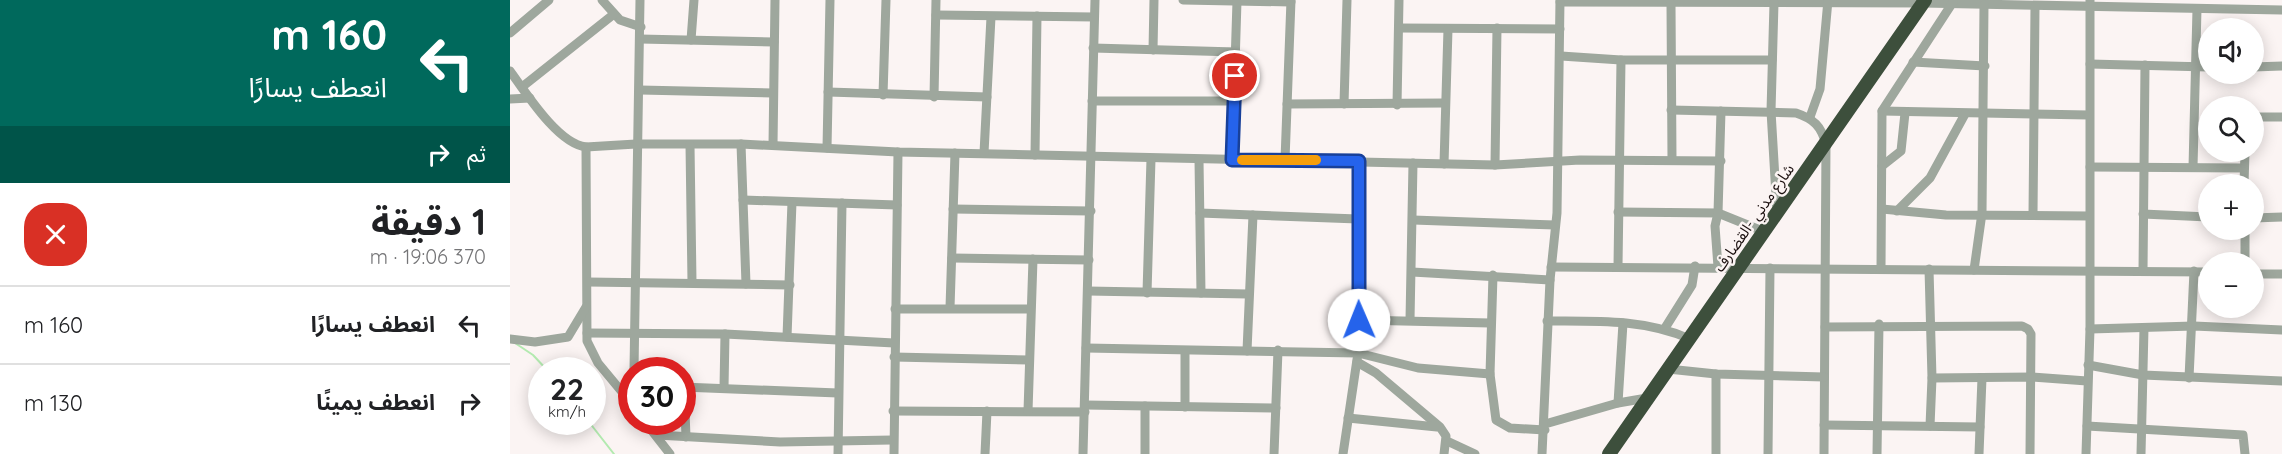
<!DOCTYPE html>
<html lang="ar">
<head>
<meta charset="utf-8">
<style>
  :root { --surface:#fff; --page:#f6f6f6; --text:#202124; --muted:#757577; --line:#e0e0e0 }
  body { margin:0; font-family:Quicksand,"Noto Sans Arabic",sans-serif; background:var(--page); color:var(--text); direction:rtl; height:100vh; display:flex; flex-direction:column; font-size:22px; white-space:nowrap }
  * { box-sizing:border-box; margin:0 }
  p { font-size:20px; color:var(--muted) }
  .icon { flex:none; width:33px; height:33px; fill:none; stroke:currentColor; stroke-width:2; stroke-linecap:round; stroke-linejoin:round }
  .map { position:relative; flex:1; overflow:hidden; direction:ltr }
  .sheet { display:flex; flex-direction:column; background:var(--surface); width:510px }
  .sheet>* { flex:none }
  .hud { background:#00695c; color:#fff; overflow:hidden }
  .tools { position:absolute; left:1688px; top:18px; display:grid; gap:12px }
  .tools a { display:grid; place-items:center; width:66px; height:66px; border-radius:50%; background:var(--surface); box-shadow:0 3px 15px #0003; font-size:30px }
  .speed { position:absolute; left:18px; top:357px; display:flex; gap:12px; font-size:30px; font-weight:700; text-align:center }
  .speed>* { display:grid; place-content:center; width:78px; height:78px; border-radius:50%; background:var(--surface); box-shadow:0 3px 15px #0003; line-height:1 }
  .speed small { font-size:15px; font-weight:400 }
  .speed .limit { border:9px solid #d22; background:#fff; color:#111 }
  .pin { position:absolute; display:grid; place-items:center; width:51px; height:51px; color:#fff; margin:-26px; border:3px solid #fff; border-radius:50%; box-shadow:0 2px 6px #0007 }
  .me { position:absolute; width:66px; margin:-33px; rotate:359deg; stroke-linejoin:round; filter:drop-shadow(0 0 4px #0008) }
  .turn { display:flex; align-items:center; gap:21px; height:126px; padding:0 24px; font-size:27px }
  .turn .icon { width:78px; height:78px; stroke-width:2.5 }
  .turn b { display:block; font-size:42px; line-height:51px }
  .then { display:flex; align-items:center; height:57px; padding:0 24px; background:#0003; gap:12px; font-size:22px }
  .round { display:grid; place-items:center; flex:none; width:63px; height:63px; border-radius:24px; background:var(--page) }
  .head { display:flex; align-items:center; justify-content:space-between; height:102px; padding:0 24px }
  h1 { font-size:36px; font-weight:700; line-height:45px }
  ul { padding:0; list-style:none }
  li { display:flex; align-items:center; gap:18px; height:78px; padding:0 24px; border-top:2px solid var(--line) }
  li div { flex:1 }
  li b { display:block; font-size:22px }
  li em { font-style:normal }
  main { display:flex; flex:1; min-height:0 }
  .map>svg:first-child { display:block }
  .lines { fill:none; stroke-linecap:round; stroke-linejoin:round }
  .stream { stroke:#b3eab0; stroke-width:2 }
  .minor { stroke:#9ea79d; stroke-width:9 }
  .highway { stroke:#3d4f3c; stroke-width:14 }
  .route-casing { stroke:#184099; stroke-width:15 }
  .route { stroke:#2563eb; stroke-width:10 }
  .slow { stroke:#f59e0b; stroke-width:10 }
  .labels { text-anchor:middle; stroke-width:5; stroke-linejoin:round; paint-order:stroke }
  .street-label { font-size:15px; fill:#190e0d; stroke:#fbf4f3 }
</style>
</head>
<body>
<main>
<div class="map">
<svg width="1772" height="454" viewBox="0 0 1772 454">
  <rect width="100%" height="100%" fill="#fbf4f3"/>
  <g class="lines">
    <g class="stream">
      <path d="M5,343L23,355L37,370"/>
      <path d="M79,422L104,454"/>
    </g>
    <g class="minor">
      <path d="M92,0L110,20L131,27"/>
      <path d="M673,0L781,2"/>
      <path d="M1050,2L1413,3L1772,10"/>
      <path d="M1264,3L1261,111L1267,213"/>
      <path d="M1161,4L1162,160"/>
      <path d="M426,15L584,17"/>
      <path d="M889,28L1050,29"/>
      <path d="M0,33L39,0"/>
      <path d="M130,39L264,42"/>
      <path d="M181,40L184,0"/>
      <path d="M583,48L726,52"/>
      <path d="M643,50L644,0"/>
      <path d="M1051,56L1111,60H1262"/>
      <path d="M1403,62L1475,66"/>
      <path d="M1580,64L1698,67"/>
      <path d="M1743,67L1772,66"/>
      <path d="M0,71C16,93 48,144 76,147L126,144H231L388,152L985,165L1070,160L1211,161"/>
      <path d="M12,87L104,14"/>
      <path d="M130,90L263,93"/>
      <path d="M318,92L477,97"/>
      <path d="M373,95L376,0"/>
      <path d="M424,97L426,0"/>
      <path d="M0,99L20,98"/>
      <path d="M582,101H724"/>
      <path d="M777,104L935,103"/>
      <path d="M834,104L837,0"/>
      <path d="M887,105L889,0"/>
      <path d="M1161,110L1286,113C1304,119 1311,126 1316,144L1314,454"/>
      <path d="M1372,111L1579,115"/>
      <path d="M1300,117L1310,89L1318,0"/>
      <path d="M1743,117H1772"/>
      <path d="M231,144L236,284"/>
      <path d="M180,145L182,282"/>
      <path d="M263,145L265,0"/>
      <path d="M76,147L77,341L88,363L122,404"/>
      <path d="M317,148L320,0"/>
      <path d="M474,153L481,17"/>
      <path d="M525,155L527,16"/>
      <path d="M689,160L691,293"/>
      <path d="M722,160L727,1"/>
      <path d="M775,160L781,0"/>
      <path d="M934,164L938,29"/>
      <path d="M985,165L987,28"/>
      <path d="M1372,166L1391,151L1395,113"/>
      <path d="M1580,167L1734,168"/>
      <path d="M1683,167L1687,9"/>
      <path d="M1734,184L1735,152"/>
      <path d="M233,200L387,205"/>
      <path d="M443,209L581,211"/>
      <path d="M1372,209L1436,215L1579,216"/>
      <path d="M1387,211L1420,178L1455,114"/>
      <path d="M1108,212L1208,213L1255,232"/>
      <path d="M690,213L848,219"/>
      <path d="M1523,214L1525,7"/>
      <path d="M1633,214L1698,217"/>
      <path d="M1743,218L1772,217"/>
      <path d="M903,220L1045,225"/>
      <path d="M1735,230V262"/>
      <path d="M442,258L579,260"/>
      <path d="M1108,266L1111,60"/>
      <path d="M1041,267L1698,272"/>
      <path d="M1208,267L1205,226L1208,213L1211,111"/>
      <path d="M1371,269L1372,111L1443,2"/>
      <path d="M1419,269L1422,378L1420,426"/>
      <path d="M1464,270L1472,213L1474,5"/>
      <path d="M1633,271L1635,65"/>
      <path d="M902,272L1040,280L1047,213L1050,0"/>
      <path d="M1743,274H1772"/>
      <path d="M983,275L980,374L986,420L1000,428L1035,430"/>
      <path d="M78,282L280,285"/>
      <path d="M578,291L738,294"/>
      <path d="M637,293L641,159"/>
      <path d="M440,308L445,153"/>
      <path d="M385,309H520"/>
      <path d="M849,320L980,323"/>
      <path d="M900,320L903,163"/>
      <path d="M1037,321C1086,321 1135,319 1180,339"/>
      <path d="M1315,327L1512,326L1518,329L1521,334L1520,454"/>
      <path d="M1155,328L1182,285L1185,266"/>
      <path d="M1580,329L1684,326L1772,330"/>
      <path d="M77,333L215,334L384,343"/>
      <path d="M277,337L282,202"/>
      <path d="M0,339L25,342L58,337L76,307"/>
      <path d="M576,348L848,353L908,368L980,374"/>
      <path d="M675,351V407"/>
      <path d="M737,351L743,215"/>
      <path d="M384,357L519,360"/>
      <path d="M847,362L866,373L930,427L936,436L934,454"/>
      <path d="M1578,365L1633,375L1772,381"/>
      <path d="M1158,369L1206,374L1314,377"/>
      <path d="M124,370L130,0"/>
      <path d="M1206,374V454"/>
      <path d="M1422,378L1522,377L1577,381"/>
      <path d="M1679,378L1684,271"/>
      <path d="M172,387L328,393"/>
      <path d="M174,387L176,437"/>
      <path d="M214,388L215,334"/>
      <path d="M1108,403L1113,323"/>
      <path d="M575,405L766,408"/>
      <path d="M383,411L575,412"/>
      <path d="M518,411L523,259"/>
      <path d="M838,418L927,427"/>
      <path d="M135,422L160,454"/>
      <path d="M1035,424L1108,403L1137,398"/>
      <path d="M1314,425L1470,427"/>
      <path d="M1577,426L1733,435L1735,454"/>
      <path d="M147,435L270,442L382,440"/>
      <path d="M937,441L965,454"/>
      <path d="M328,454L332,203"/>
      <path d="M384,454L388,152"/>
      <path d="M475,454L477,411"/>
      <path d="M573,454L585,0"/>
      <path d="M635,454V406"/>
      <path d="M764,454L768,350"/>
      <path d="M833,454L848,353L849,161"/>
      <path d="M1032,454L1040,280"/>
      <path d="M1258,454L1260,268"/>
      <path d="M1367,454L1369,324"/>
      <path d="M1469,454L1472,378"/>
      <path d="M1576,454L1580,329V0"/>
      <path d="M1631,454L1634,328"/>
    </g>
    <path class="highway" d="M1099,454L1415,0"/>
  </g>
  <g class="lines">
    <defs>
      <path id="route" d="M725,76L722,160L849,161V320"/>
    </defs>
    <use href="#route" class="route-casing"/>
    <use href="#route" class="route"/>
    <path class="slow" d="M732,160H806"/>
  </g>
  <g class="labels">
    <g class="street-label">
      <text transform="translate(1244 218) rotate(-55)" y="5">شارع مدني -القضارف</text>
    </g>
  </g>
</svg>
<div class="tools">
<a><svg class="icon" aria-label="sound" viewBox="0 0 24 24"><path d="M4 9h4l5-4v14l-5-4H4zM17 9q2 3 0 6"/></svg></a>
<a><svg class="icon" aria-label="search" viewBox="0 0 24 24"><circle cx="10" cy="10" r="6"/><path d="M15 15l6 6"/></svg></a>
<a>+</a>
<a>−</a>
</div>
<div class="speed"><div>22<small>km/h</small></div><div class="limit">30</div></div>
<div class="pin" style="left:725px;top:76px;background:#d93025"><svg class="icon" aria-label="arrive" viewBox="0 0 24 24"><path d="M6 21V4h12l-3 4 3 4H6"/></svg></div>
<svg class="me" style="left:849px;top:320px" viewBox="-20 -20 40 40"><circle r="19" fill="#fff"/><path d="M0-13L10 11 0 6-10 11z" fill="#2563eb"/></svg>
</div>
<section class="sheet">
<div class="hud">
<div class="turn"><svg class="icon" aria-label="left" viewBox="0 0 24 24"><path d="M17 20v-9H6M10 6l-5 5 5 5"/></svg><div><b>160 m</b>انعطف يسارًا</div></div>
<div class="then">ثم<svg class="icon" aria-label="right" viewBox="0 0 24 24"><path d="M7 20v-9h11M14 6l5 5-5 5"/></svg></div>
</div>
<div class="head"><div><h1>1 دقيقة</h1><p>370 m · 19:06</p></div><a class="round" style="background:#d93025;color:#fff"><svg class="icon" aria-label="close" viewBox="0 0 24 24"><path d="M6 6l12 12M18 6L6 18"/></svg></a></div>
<ul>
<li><svg class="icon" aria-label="left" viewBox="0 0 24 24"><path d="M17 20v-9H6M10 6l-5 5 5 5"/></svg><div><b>انعطف يسارًا</b></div><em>160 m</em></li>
<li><svg class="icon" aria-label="right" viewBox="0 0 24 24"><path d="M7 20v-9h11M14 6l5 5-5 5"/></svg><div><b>انعطف يمينًا</b></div><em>130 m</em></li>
</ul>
</section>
</main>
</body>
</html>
